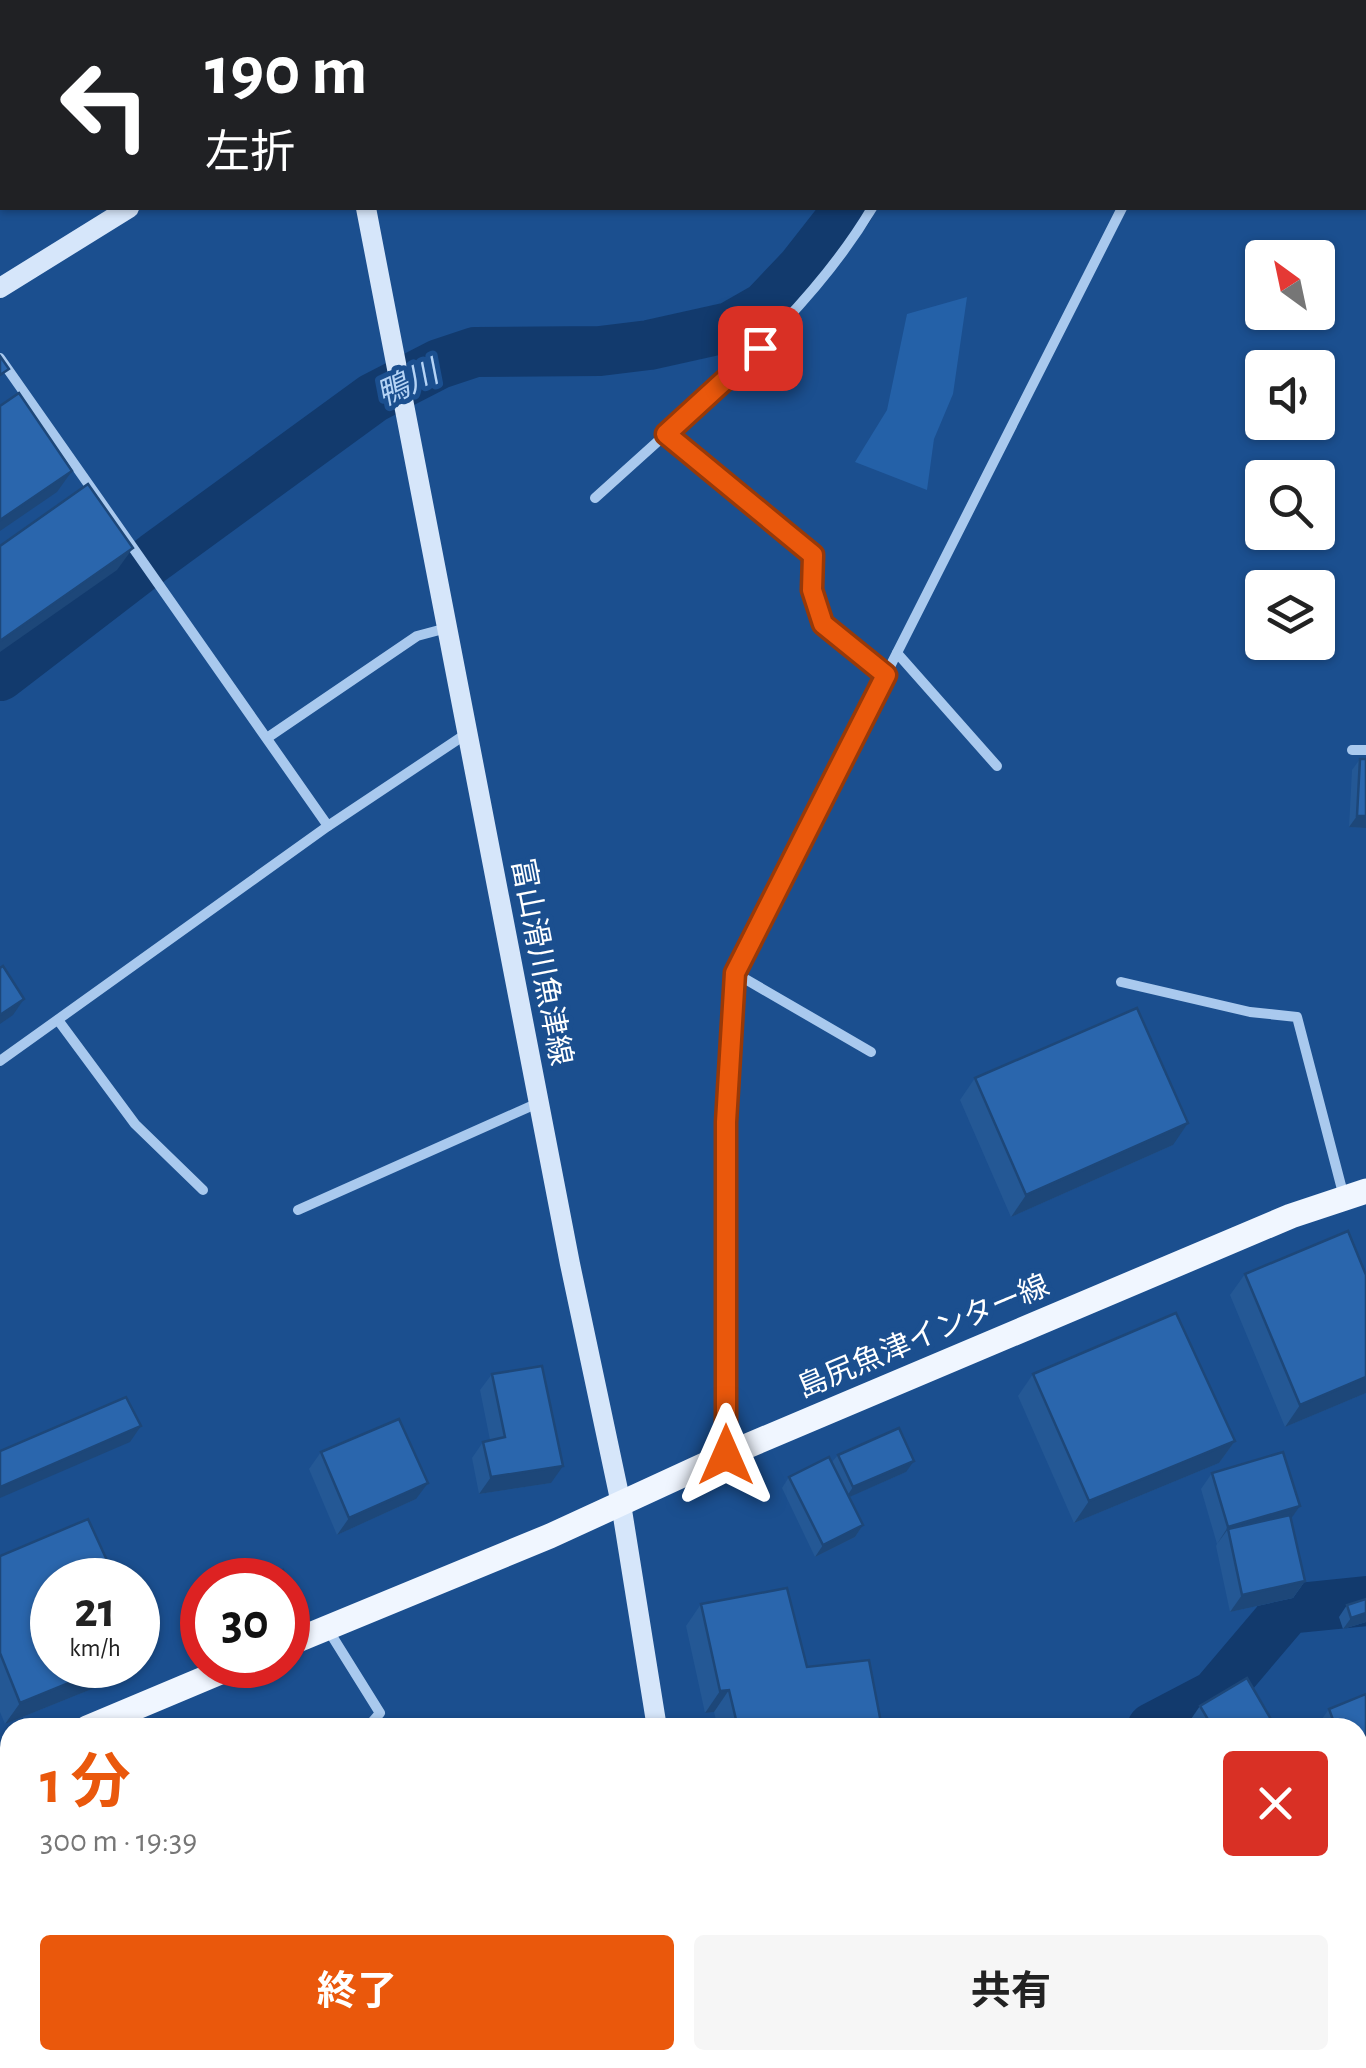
<!DOCTYPE html>
<html lang="ja">
<head>
<meta charset="utf-8">
<style>
  :root { --surface:#fff; --page:#f6f6f6; --text:#222; --muted:#767676; --accent:#ea580c }
  body { margin:0; font-family:"Alegreya Sans","Noto Sans JP",sans-serif; background:var(--page); color:var(--text); height:100vh; display:flex; flex-direction:column; font-size:38px; white-space:nowrap }
  * { box-sizing:border-box; margin:0 }
  p { font-size:32px; color:var(--muted) }
  .icon { flex:none; width:55px; height:55px; fill:none; stroke:currentColor; stroke-width:2; stroke-linecap:round; stroke-linejoin:round }
  .map { position:relative; flex:1; overflow:hidden }
  .side { position:absolute; left:0px; top:1718px; width:1368px; height:352px; display:flex; flex-direction:column; background:var(--surface); border-radius:30px 30px 0 0; box-shadow:0 2px 8px #0004 }
  .side>* { flex:none }
  .banner { position:absolute; left:0px; top:0px; width:1368px; height:210px; box-shadow:0 2px 8px #0004; background:#202124; color:#fff; overflow:hidden }
  .needle { width:65px; rotate:327deg }
  .tools { position:absolute; left:1245px; top:240px; display:grid; gap:20px }
  .tools a { display:grid; place-items:center; width:90px; height:90px; border-radius:10px; background:var(--surface); box-shadow:0 2px 8px #0004; font-size:50px }
  .speed { position:absolute; left:30px; top:1558px; display:flex; gap:20px; font-size:50px; font-weight:700; text-align:center }
  .speed>* { display:grid; place-content:center; width:130px; height:130px; border-radius:50%; background:var(--surface); box-shadow:0 2px 8px #0004; line-height:1 }
  .speed small { font-size:25px; font-weight:400 }
  .speed .limit { border:15px solid #d22; background:#fff; color:#111 }
  .pin { position:absolute; display:grid; place-items:center; width:85px; height:85px; color:#fff; margin:-42px; border-radius:20px; box-shadow:0 5px 15px #0006 }
  .me { position:absolute; width:110px; margin:-55px; rotate:0deg; stroke-linejoin:round; filter:drop-shadow(0 0 8px #0008) }
  .turn { display:flex; align-items:center; gap:35px; height:210px; padding:0 40px; font-size:45px }
  .turn .icon { width:130px; height:130px; stroke-width:2.5 }
  .turn b { display:block; font-size:70px; line-height:85px }
  .round { display:grid; place-items:center; flex:none; width:105px; height:105px; border-radius:10px; background:var(--page) }
  .head { display:flex; align-items:center; justify-content:space-between; height:170px; padding:0 40px }
  h1 { font-size:60px; font-weight:700; line-height:75px; color:var(--accent) }
  .action { display:flex; gap:20px; margin-top:auto; padding:20px 40px }
  .action a { flex:1; height:115px; border-radius:10px; background:var(--accent); color:#fff; font-size:40px; font-weight:700; line-height:115px; text-align:center }
  .action a+a { background:var(--page); color:var(--text) }
  .map>svg:first-child { display:block }
  .green { fill:#2461a8 }
  .lines { fill:none; stroke-linecap:round; stroke-linejoin:round }
  .river { stroke:#123a6d; stroke-width:50 }
  .street { stroke:#a9c9ee; stroke-width:10 }
  .secondary { stroke:#d6e6fa; stroke-width:20 }
  .primary { stroke:#f0f6ff; stroke-width:25 }
  .wall { fill:#245895 }
  .shaded-wall { fill:#1d4779 }
  .building { fill:#2a66ad; stroke:#1d4779; stroke-width:2.5 }
  .route-casing { stroke:#983908; stroke-width:25 }
  .route { stroke:#ea580c; stroke-width:18 }
  .labels { text-anchor:middle; stroke-width:10; stroke-linejoin:round; paint-order:stroke }
  .street-label { font-size:30px; fill:#fff; stroke:#1b4f8f }
  .water-label { font-size:32px; font-style:italic; fill:#b5d3f5; stroke:#1b4f8f }
</style>
</head>
<body>
<div class="map">
<svg width="1366" height="2068" viewBox="0 0 1366 2068">
  <rect width="100%" height="100%" fill="#1b4f8f"/>
  <path class="green" d="M967,297L953,394L934,439L927,490L855,462L887,410L907,314Z"/>
  <g class="lines">
    <g class="river">
      <path d="M1119,2L1121,0"/>
      <path d="M0,676L155,557L373,398L439,364L475,352L600,351L649,345L730,327L765,307L802,268L849,208"/>
      <path d="M1152,1728L1215,1695L1288,1609L1366,1601"/>
      <path d="M1230,2060L1231,2068"/>
    </g>
    <g class="street">
      <path d="M753,0L755,2"/>
      <path d="M547,2L551,0"/>
      <path d="M1146,2L1148,0"/>
      <path d="M1230,2L1232,0"/>
      <path d="M0,358L328,826"/>
      <path d="M666,434C742,365 819,297 872,208"/>
      <path d="M595,498L666,434L813,555L812,590L823,624L886,675"/>
      <path d="M897,653L997,766"/>
      <path d="M267,738L417,636L447,628"/>
      <path d="M1352,750H1366"/>
      <path d="M735,973L871,1052"/>
      <path d="M1121,982L1250,1012L1297,1017L1344,1197"/>
      <path d="M58,1020L135,1124L203,1190"/>
      <path d="M0,1061L328,826L466,734"/>
      <path d="M298,1210L538,1103"/>
      <path d="M726,1454V1123L735,973L1122,208"/>
      <path d="M327,1628L380,1713L367,1728"/>
      <path d="M0,1943L10,1951"/>
      <path d="M170,2060L182,2068"/>
      <path d="M281,2068L298,2060"/>
    </g>
    <g class="secondary">
      <path d="M326,0L327,2"/>
      <path d="M366,208L570,1264L621,1504L657,1728"/>
      <path d="M0,288L129,208"/>
      <path d="M720,2060L721,2068"/>
    </g>
    <g class="primary">
      <path d="M288,1644L550,1536L726,1455L1291,1216L1366,1191"/>
      <path d="M87,1728L237,1665"/>
      <path d="M0,1764L10,1760"/>
    </g>
  </g>
  <g class="wall">
    <path d="M47,0H192L243,2H48Z"/>
    <path d="M0,105H2V205L0,192Z"/>
    <path d="M1360,759H1366V828L1349,827L1352,770Z"/>
    <path d="M975,1078L1173,1145L1011,1217L960,1100Z"/>
    <path d="M1245,1274L1366,1393L1285,1427L1230,1295Z"/>
    <path d="M492,1374L551,1483L479,1494L472,1458L483,1442L490,1440L480,1390Z"/>
    <path d="M1033,1374L1235,1441L1219,1463L1074,1523L1018,1396Z"/>
    <path d="M321,1452L416,1499L337,1535L309,1469Z"/>
    <path d="M838,1455L906,1472L849,1497L863,1525L855,1537L815,1557L782,1488L789,1477L832,1462Z"/>
    <path d="M1212,1473L1300,1506L1291,1518L1305,1581L1293,1598L1230,1612L1216,1546L1217,1544L1201,1489Z"/>
    <path d="M0,1556L134,1672L5,1724L0,1712Z"/>
    <path d="M1366,1599V1622L1343,1629L1339,1617L1347,1605Z"/>
    <path d="M701,1604L807,1667L882,1728H718L714,1712L705,1713L686,1626Z"/>
    <path d="M1366,1694V1782L1358,1786V1728H1317V1726L1329,1709Z"/>
    <path d="M1200,1706L1276,1728H1192L1189,1722Z"/>
  </g>
  <g class="shaded-wall">
    <path d="M72,471L57,492L0,531V520Z"/>
    <path d="M133,548L117,570L0,652V641Z"/>
    <path d="M1357,816H1366V828L1349,827Z"/>
    <path d="M24,999L13,1015L0,1024V1015Z"/>
    <path d="M1188,1123L1173,1145L1011,1217L1026,1195Z"/>
    <path d="M1366,1377V1393L1285,1427L1300,1405Z"/>
    <path d="M141,1426L130,1442L0,1498V1487Z"/>
    <path d="M1235,1441L1219,1463L1074,1523L1089,1501Z"/>
    <path d="M914,1461L906,1472L845,1499L853,1487Z"/>
    <path d="M563,1466L551,1483L479,1494L491,1477Z"/>
    <path d="M428,1483L416,1499L337,1535L349,1518Z"/>
    <path d="M1300,1506L1288,1523L1228,1529L1217,1544L1228,1527Z"/>
    <path d="M863,1525L855,1537L815,1557L823,1545Z"/>
    <path d="M1305,1581L1293,1598L1230,1612L1242,1595Z"/>
    <path d="M297,1600L289,1611L288,1612V1604Z"/>
    <path d="M1366,1613V1622L1343,1629L1351,1618Z"/>
    <path d="M149,1650L134,1672L5,1724L20,1703L113,1665H138V1655Z"/>
    <path d="M729,1690L714,1712L705,1713L720,1691Z"/>
    <path d="M1366,1771V1782L1358,1786V1774Z"/>
    <path d="M510,2060H530L524,2068H491Z"/>
  </g>
  <g class="building">
    <path d="M66,0H127V2H67Z"/>
    <path d="M136,0H192V2H137Z"/>
    <path d="M195,0H243V2H192V1Z"/>
    <path d="M828,0H929L931,2H824Z"/>
    <path d="M0,356L9,369L0,375Z"/>
    <path d="M19,393L72,471L0,520V406Z"/>
    <path d="M88,484L133,548L0,641V546Z"/>
    <path d="M1360,759H1366V816H1357Z"/>
    <path d="M3,966L24,999L0,1015V968Z"/>
    <path d="M1137,1008L1188,1123L1026,1195L975,1078Z"/>
    <path d="M1348,1231L1366,1275V1377L1300,1405L1245,1274Z"/>
    <path d="M1176,1313L1235,1441L1089,1501L1033,1374Z"/>
    <path d="M542,1366L563,1466L491,1477L483,1442L505,1437L492,1374Z"/>
    <path d="M126,1397L141,1426L0,1487V1451Z"/>
    <path d="M399,1419L428,1483L349,1518L321,1452Z"/>
    <path d="M899,1428L914,1461L853,1487L838,1455Z"/>
    <path d="M1283,1452L1300,1506L1228,1527L1212,1473Z"/>
    <path d="M829,1457L863,1525L823,1545L789,1477Z"/>
    <path d="M1290,1515L1305,1581L1242,1595L1228,1529Z"/>
    <path d="M88,1519L116,1580H52V1665H113L20,1703L0,1653V1556Z"/>
    <path d="M283,1570L287,1580H259Z"/>
    <path d="M288,1580L297,1600L288,1604Z"/>
    <path d="M787,1588L807,1667L869,1660L882,1728H738L729,1690L720,1691L701,1604Z"/>
    <path d="M1366,1599V1613L1351,1618L1347,1605Z"/>
    <path d="M138,1626L149,1650L138,1655Z"/>
    <path d="M1247,1678L1276,1728H1213L1200,1706Z"/>
    <path d="M1366,1694V1771L1358,1774V1728H1336L1329,1709Z"/>
    <path d="M360,2060H510L491,2068H353L351,2063Z"/>
  </g>
  <g class="lines">
    <defs>
      <path id="route" d="M726,1455V1122L735,973L886,675L823,624L812,590L813,555L666,434L760,348"/>
    </defs>
    <use href="#route" class="route-casing"/>
    <use href="#route" class="route"/>
  </g>
  <g class="labels">
    <g class="street-label">
      <text transform="translate(542 962) rotate(79)" y="10">富山滑川魚津線</text>
      <text transform="translate(923 1336) rotate(-23)" y="10">島尻魚津インター線</text>
    </g>
    <g class="water-label">
      <text transform="translate(407 383) rotate(-25)" y="11">鴨川</text>
    </g>
  </g>
</svg>
<div class="tools">
<a><svg class="needle" viewBox="-14 -14 28 28"><path d="M0-13l5 13h-10z" fill="#e53935"/><path d="M0 13l5-13h-10z" fill="#767676"/></svg></a>
<a><svg class="icon" aria-label="sound" viewBox="0 0 24 24"><path d="M4 9h4l5-4v14l-5-4H4zM17 9q2 3 0 6"/></svg></a>
<a><svg class="icon" aria-label="search" viewBox="0 0 24 24"><circle cx="10" cy="10" r="6"/><path d="M15 15l6 6"/></svg></a>
<a><svg class="icon" aria-label="layers" viewBox="0 0 24 24"><path d="M12 4l9 5-9 5-9-5zM3 14l9 5 9-5"/></svg></a>
</div>
<div class="speed"><div>21<small>km/h</small></div><div class="limit">30</div></div>
<div class="pin" style="left:760px;top:348px;background:#d93025"><svg class="icon" aria-label="arrive" viewBox="0 0 24 24"><path d="M6 21V4h12l-3 4 3 4H6"/></svg></div>
<svg class="me" style="left:726px;top:1455px" viewBox="-20 -20 40 40"><path d="M0-17L14 15 0 8-14 15z" fill="#ea580c" stroke="#fff" stroke-width="4"/></svg>
<div class="banner">
<div class="turn"><svg class="icon" aria-label="left" viewBox="0 0 24 24"><path d="M17 20v-9H6M10 6l-5 5 5 5"/></svg><div><b>190 m</b>左折</div></div>
</div>
<section class="side">
<div class="head"><div><h1>1 分</h1><p>300 m · 19:39</p></div><a class="round" style="background:#d93025;color:#fff"><svg class="icon" aria-label="close" viewBox="0 0 24 24"><path d="M6 6l12 12M18 6L6 18"/></svg></a></div>
<div class="action"><a>終了</a><a>共有</a></div>
</section>
</div>
</body>
</html>
